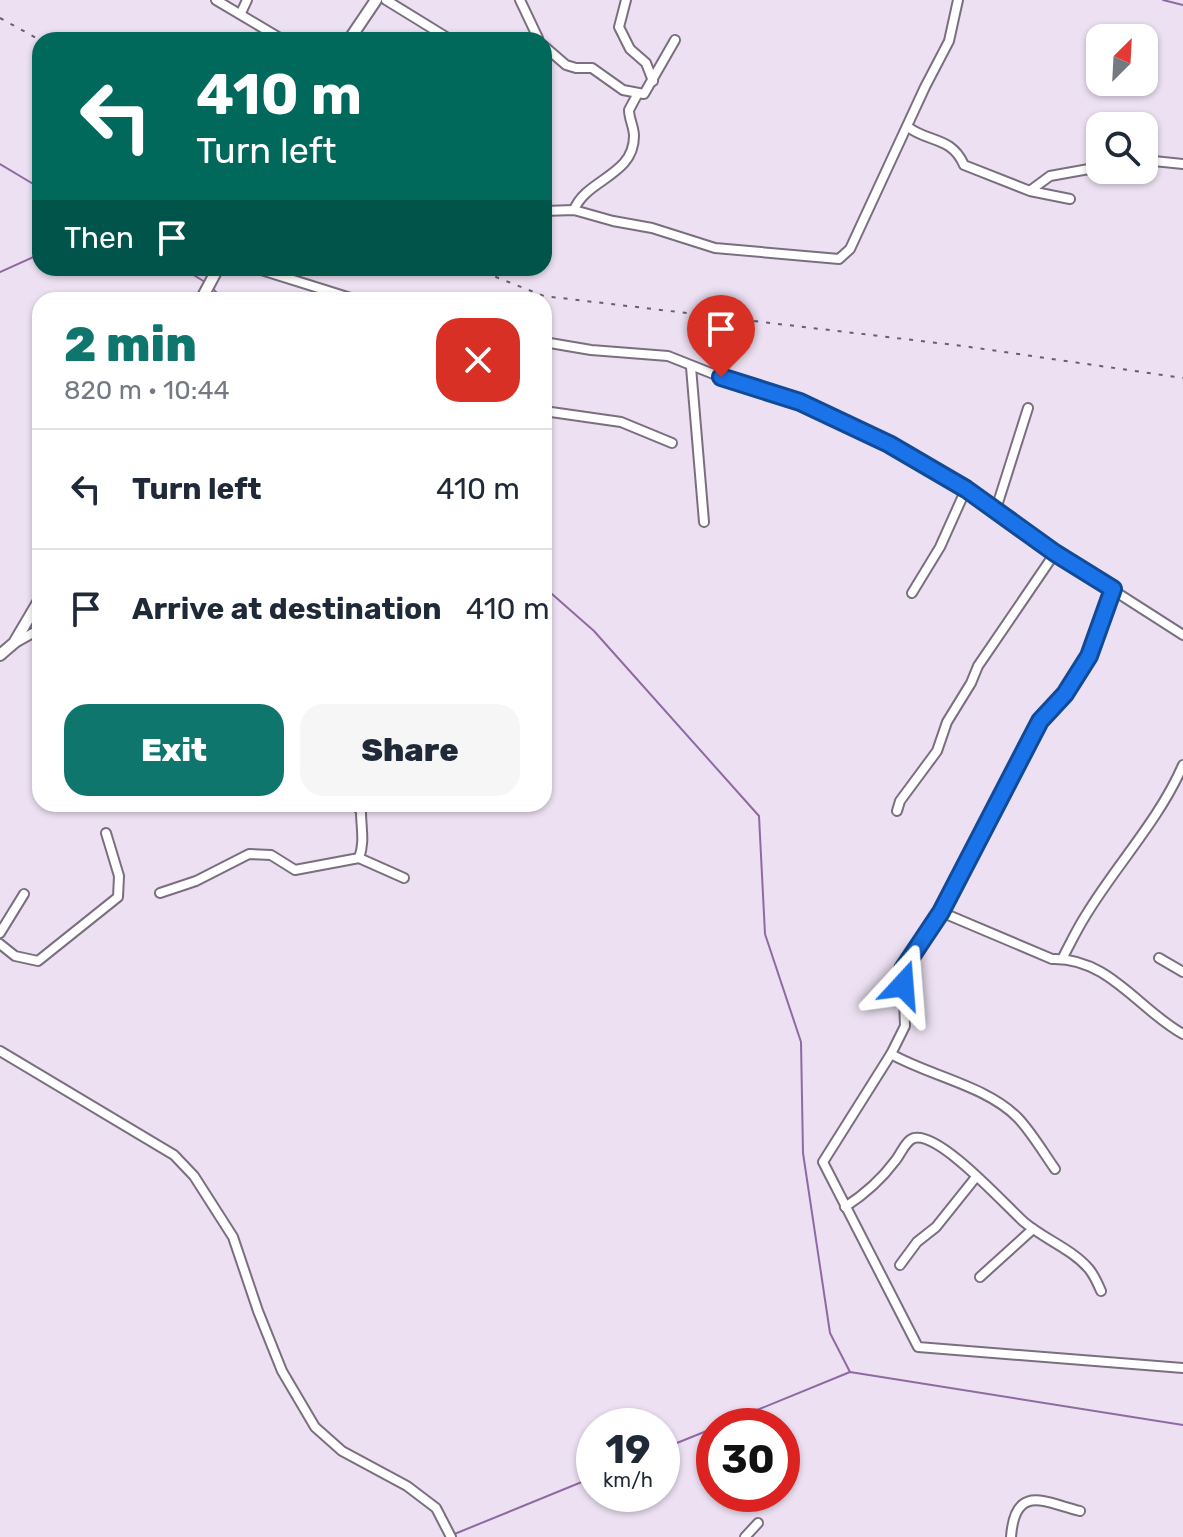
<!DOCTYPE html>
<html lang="en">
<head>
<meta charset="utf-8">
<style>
  :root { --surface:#fff; --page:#f6f6f7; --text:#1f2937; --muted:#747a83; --line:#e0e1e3; --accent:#0f766e }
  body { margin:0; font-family:Rubik,sans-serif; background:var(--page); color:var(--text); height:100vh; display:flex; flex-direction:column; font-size:30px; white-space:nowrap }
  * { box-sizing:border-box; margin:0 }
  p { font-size:26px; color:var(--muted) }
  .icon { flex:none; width:44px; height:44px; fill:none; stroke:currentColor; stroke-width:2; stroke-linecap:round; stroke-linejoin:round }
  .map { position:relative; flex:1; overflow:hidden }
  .sheet { position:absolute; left:32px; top:292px; width:520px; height:520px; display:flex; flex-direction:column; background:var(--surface); border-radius:24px; box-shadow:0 2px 6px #0004 }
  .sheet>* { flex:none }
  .hud { position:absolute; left:32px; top:32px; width:520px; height:244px; border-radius:24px; box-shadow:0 2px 6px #0004; background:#00695c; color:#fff; overflow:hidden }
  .needle { width:52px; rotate:24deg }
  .controls { position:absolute; left:1086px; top:24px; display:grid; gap:16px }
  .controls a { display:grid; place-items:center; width:72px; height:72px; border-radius:16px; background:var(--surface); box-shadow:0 2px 6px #0004; font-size:40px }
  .speed { position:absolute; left:576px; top:1408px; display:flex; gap:16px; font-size:40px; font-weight:700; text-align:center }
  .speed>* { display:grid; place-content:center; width:104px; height:104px; border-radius:50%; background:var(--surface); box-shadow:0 2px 6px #0004; line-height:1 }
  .speed small { font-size:20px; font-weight:400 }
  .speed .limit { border:12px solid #d22; background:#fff; color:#111 }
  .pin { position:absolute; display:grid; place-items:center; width:68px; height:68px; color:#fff; margin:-82px -34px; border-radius:50% 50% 50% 0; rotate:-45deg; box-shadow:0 0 8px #0007 }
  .pin .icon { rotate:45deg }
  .me { position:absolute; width:88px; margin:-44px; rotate:19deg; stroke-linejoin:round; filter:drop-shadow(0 0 6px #0008) }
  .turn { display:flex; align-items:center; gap:28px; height:168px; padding:0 32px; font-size:36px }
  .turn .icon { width:104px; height:104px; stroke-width:2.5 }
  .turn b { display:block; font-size:56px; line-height:68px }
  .then { display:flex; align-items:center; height:76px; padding:0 32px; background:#0003; gap:16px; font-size:30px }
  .round { display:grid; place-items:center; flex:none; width:84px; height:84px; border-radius:24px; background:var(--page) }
  .head { display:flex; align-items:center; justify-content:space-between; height:136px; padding:0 32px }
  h1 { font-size:48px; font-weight:800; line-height:60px; color:var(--accent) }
  .button { display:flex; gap:16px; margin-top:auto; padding:16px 32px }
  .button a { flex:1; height:92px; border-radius:24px; background:var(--accent); color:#fff; font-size:32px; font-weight:800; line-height:92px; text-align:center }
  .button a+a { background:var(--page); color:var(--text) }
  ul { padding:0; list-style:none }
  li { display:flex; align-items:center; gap:24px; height:120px; padding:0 32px; border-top:2px solid var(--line) }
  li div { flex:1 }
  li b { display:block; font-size:30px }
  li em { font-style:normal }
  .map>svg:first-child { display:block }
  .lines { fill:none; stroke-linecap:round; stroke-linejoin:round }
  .stream { stroke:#8f6aa2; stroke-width:2 }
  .minor-casing { stroke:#7a6f7f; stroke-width:12 }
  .tertiary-casing { stroke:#7a6f7f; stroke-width:14 }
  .minor { stroke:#fff; stroke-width:8 }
  .tertiary { stroke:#fff; stroke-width:10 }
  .rail { stroke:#675f6a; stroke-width:2; stroke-dasharray:4 8; stroke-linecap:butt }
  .route-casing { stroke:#114b97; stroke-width:20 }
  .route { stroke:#1a73e8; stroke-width:14 }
</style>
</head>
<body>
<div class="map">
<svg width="1183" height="1537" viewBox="0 0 1183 1537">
  <rect width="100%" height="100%" fill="#ece0f2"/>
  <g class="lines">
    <g class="stream">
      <path d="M1163,0L1183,5"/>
      <path d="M0,164L40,188"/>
      <path d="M182,268L205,282"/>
      <path d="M0,272L40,254"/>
      <path d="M213,289L224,300"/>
      <path d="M544,587L594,631L759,816L765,934L801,1042L803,1153L830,1333L850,1372"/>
      <path d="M718,1426L850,1372L1183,1425"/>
      <path d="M662,1449L714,1428"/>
      <path d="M452,1535L594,1477"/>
    </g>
    <defs>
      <g id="minor">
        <path d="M216,0L283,40"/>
        <path d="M386,0L451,40"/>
        <path d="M520,0L538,38"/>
        <path d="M626,0L619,27L630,49L646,63L653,81"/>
        <path d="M241,13L247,0"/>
        <path d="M544,46L566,65L576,68H592L623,90L644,94L675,40"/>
        <path d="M908,127C929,143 951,136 964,165L1030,191L1070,199"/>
        <path d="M1144,160L1183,164"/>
        <path d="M1031,190L1050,176L1100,167"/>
        <path d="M574,210C586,179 634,176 634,136C634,127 629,119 629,110L637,95"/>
        <path d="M544,211L574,210L613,221L652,228L715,248L839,259L850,249L925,87L949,41L958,0"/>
        <path d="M255,268L357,300"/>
        <path d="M544,342L591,350L668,356L721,377L800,402L889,444L966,489L1055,553L1183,635"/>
        <path d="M691,367L704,522"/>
        <path d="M544,411L621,422L672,443"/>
        <path d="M996,509L1028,408"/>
        <path d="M1113,589L1089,656L1065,694L1040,721L941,912L903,969L905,1026L891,1054L823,1162L918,1347L1183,1368"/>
        <path d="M912,593L940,547L966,489"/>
        <path d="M15,643L40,629"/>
        <path d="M897,811L900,801L937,751L947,722L971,683L978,666L1055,553"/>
        <path d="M359,858L404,878"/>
        <path d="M160,893L196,881L249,854L271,855L295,870L359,858C365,842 361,828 361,811L354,804"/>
        <path d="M941,912L1052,959C1108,957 1139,1010 1183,1034"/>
        <path d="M0,933L24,894"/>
        <path d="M0,944L15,956L38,961L118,897L119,876L106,833"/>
        <path d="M1159,958L1183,972"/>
        <path d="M1062,959C1070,944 1077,929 1086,915C1117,864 1159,820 1183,765"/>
        <path d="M0,1051L174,1155L194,1176L233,1237L258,1311L282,1371L315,1427L342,1451L407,1486L436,1508L451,1537"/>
        <path d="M891,1054C930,1076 987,1086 1018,1118C1032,1133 1043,1152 1055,1169"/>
        <path d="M845,1207C865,1194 881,1180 895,1161C901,1154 905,1141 914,1138C940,1132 1004,1204 1024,1222C1044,1239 1072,1249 1089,1269C1094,1275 1098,1284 1101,1291"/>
        <path d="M900,1265L917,1242L936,1227L976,1177"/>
        <path d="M980,1277L1033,1229"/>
        <path d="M745,1537L758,1523"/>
        <path d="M1011,1537C1015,1482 1046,1503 1080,1511"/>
      </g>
      <g id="tertiary">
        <path d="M349,40L376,0"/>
        <path d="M201,300L218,268"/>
        <path d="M0,655L14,643L40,599"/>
      </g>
    </defs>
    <use href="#minor" class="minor-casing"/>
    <use href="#tertiary" class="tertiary-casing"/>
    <use href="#minor" class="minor"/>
    <use href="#tertiary" class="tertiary"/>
    <g class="rail">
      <path d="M0,18L40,40"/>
      <path d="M473,268L544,296L963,346L1183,378"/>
    </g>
  </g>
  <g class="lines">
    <defs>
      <path id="route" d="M721,377L800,402L889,444L966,489L1055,553L1113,589L1089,656L1065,694L1040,721L941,912L903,969V985"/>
    </defs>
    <use href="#route" class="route-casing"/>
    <use href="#route" class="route"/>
  </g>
</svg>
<div class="controls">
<a><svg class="needle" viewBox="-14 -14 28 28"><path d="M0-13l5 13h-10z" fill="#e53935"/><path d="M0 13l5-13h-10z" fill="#747a83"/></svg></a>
<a><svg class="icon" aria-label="search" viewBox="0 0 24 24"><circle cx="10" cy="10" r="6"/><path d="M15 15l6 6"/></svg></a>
</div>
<div class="speed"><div>19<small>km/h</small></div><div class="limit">30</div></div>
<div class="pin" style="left:721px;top:377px;background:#d93025"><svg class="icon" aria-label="arrive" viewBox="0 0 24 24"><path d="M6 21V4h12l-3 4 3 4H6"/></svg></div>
<svg class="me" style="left:903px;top:985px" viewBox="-20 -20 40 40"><path d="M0-17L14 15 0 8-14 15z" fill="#1a73e8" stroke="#fff" stroke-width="4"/></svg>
<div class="hud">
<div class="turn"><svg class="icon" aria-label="left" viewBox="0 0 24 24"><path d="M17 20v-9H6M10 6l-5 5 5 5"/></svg><div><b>410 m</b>Turn left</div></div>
<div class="then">Then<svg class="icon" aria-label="arrive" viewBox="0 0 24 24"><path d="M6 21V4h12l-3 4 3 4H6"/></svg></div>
</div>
<section class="sheet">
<div class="head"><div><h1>2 min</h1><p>820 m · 10:44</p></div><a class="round" style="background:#d93025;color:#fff"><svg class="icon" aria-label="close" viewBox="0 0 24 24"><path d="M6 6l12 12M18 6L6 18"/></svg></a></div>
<ul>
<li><svg class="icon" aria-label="left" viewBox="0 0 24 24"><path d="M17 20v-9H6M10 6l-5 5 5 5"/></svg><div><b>Turn left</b></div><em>410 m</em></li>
<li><svg class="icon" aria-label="arrive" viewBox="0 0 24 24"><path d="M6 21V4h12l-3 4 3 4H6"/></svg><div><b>Arrive at destination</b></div><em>410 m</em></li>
</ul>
<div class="button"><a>Exit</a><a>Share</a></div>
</section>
</div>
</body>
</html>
